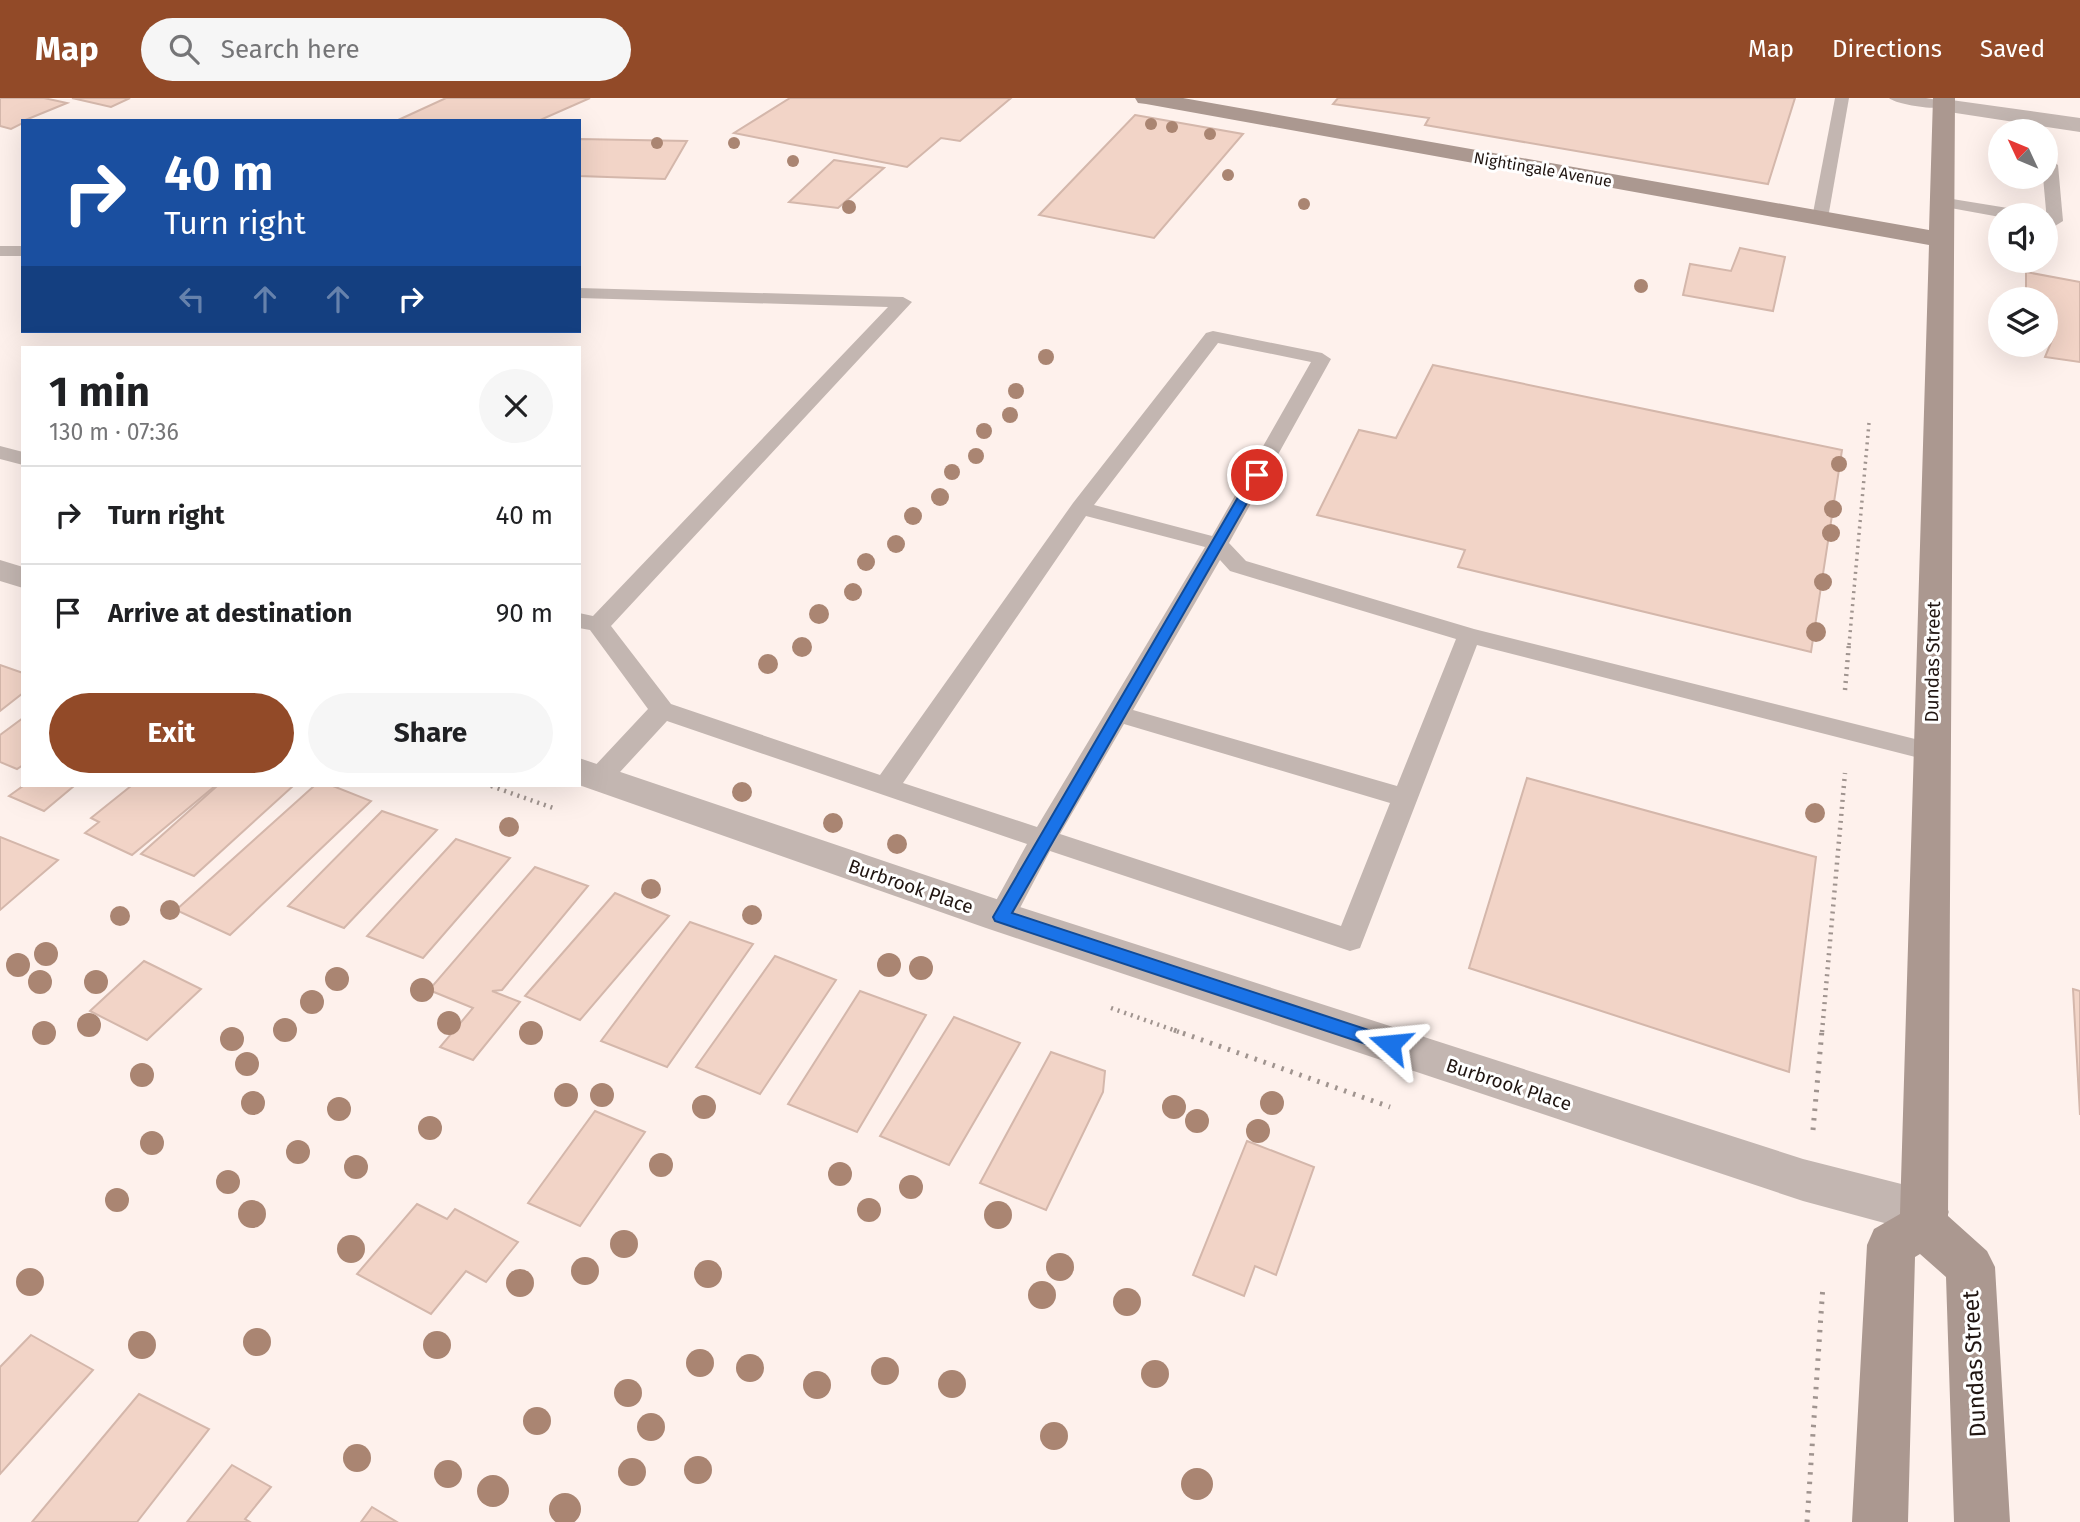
<!DOCTYPE html>
<html lang="en">
<head>
<meta charset="utf-8">
<style>
  :root { --surface:#fff; --page:#f6f6f6; --text:#202124; --muted:#757577; --line:#e0e0e0; --accent:#924a28 }
  body { margin:0; font-family:"Fira Sans",sans-serif; background:var(--page); color:var(--text); height:100vh; display:flex; flex-direction:column; font-size:26px; white-space:nowrap }
  * { box-sizing:border-box; margin:0 }
  p { font-size:23px; color:var(--muted) }
  .icon { flex:none; width:38px; height:38px; fill:none; stroke:currentColor; stroke-width:2; stroke-linecap:round; stroke-linejoin:round }
  .map { position:relative; flex:1; overflow:hidden }
  .panel { position:absolute; left:21px; top:248px; width:560px; height:441px; display:flex; flex-direction:column; background:var(--surface); border-radius:0px; box-shadow:0 7px 28px #0002 }
  .panel>* { flex:none }
  .guide { position:absolute; left:21px; top:21px; width:560px; height:214px; border-radius:0px; box-shadow:0 7px 28px #0002; background:#1a4fa0; color:#fff; overflow:hidden }
  .needle { width:46px; rotate:314deg }
  .controls { position:absolute; left:1988px; top:21px; display:grid; gap:14px }
  .controls a { display:grid; place-items:center; width:70px; height:70px; border-radius:50%; background:var(--surface); box-shadow:0 7px 28px #0002; font-size:35px }
  .pin { position:absolute; display:grid; place-items:center; width:60px; height:60px; color:#fff; margin:-30px; border:4px solid #fff; border-radius:50%; box-shadow:0 2px 7px #0007 }
  .me { position:absolute; width:77px; margin:-38px; rotate:288deg; stroke-linejoin:round; filter:drop-shadow(0 0 5px #0008) }
  .turn { display:flex; align-items:center; gap:24px; height:147px; padding:0 28px; font-size:32px }
  .turn .icon { width:91px; height:91px; stroke-width:2.5 }
  .turn b { display:block; font-size:49px; line-height:60px }
  .lanes { display:flex; align-items:center; height:66px; padding:0 28px; background:#0003; justify-content:center; gap:35px; direction:ltr }
  .lanes .off { opacity:.35 }
  .round { display:grid; place-items:center; flex:none; width:74px; height:74px; border-radius:37px; background:var(--page) }
  .overview { display:flex; align-items:center; justify-content:space-between; height:119px; padding:0 28px }
  h1 { font-size:42px; font-weight:700; line-height:52px }
  .button { display:flex; gap:14px; margin-top:auto; padding:14px 28px }
  .button a { flex:1; height:80px; border-radius:42px; background:var(--accent); color:#fff; font-size:28px; font-weight:700; line-height:80px; text-align:center }
  .button a+a { background:var(--page); color:var(--text) }
  ul { padding:0; list-style:none }
  li { display:flex; align-items:center; gap:21px; height:98px; padding:0 28px; border-top:2px solid var(--line) }
  li div { flex:1 }
  li b { display:block; font-size:26px }
  li em { font-style:normal }
  header { display:flex; align-items:center; gap:42px; box-sizing:border-box; height:98px; padding:0 35px; background:var(--accent); color:#fff }
  header strong { font-size:33px }
  nav { display:flex; gap:38px; margin-inline-start:auto; font-size:24px }
  .search { width:490px; height:63px; background:var(--page); display:flex; align-items:center; gap:18px; box-sizing:border-box; padding:0 24px; border-radius:38px; color:var(--muted); font-size:26px }
  .map>svg:first-child { display:block }
  .building { fill:#f2d4c7; stroke:#d4b7ab; stroke-width:2 }
  .lines { fill:none; stroke-linecap:round; stroke-linejoin:round }
  .path-far2 { stroke:#a0948f; stroke-width:3.5; stroke-dasharray:2 4.5; stroke-linecap:butt }
  .path-far1 { stroke:#a0948f; stroke-width:4.5; stroke-dasharray:2 5; stroke-linecap:butt }
  .path { stroke:#a0948f; stroke-width:5; stroke-dasharray:2.5 7; stroke-linecap:butt }
  .lane { fill:#c3b6b1; fill-rule:evenodd }
  .street { fill:#c3b6b1; fill-rule:evenodd }
  .secondary { fill:#ab9890; fill-rule:evenodd }
  .tree { fill:#aa8572 }
  .route { fill:#1a73e8; stroke:#114b97; stroke-width:2 }
  .labels { text-anchor:middle; stroke-width:6; stroke-linejoin:round; paint-order:stroke }
  .far-street-label { font-size:16px; fill:#201511; stroke:#fff }
  .street-label { font-size:19px; fill:#201511; stroke:#fff }
  .near-street-label { font-size:23px; fill:#201511; stroke:#fff }
</style>
</head>
<body>
<header>
<strong>Map</strong>
<div class="search"><svg class="icon" aria-label="search" viewBox="0 0 24 24"><circle cx="10" cy="10" r="6"/><path d="M15 15l6 6"/></svg>Search here</div>
<nav><a>Map</a><a>Directions</a><a>Saved</a></nav>
</header>
<div class="map">
<svg width="2080" height="1424" viewBox="0 0 2080 1424">
  <rect width="100%" height="100%" fill="#fef1ec"/>
  <g class="building">
    <path d="M0,0H44L67,5L23,23V25L11,31L0,28Z"/>
    <path d="M72,0H130L111,9Z"/>
    <path d="M446,0H590L538,23H396Z"/>
    <path d="M790,0H1011L960,43L941,40L907,69L734,35Z"/>
    <path d="M1338,0H1795L1768,86L1425,27L1429,20L1333,6Z"/>
    <path d="M1135,17L1243,36L1154,140L1039,117Z"/>
    <path d="M579,41L687,43L665,81L579,78Z"/>
    <path d="M834,62L884,70L838,110L789,104Z"/>
    <path d="M1740,150L1785,159L1773,213L1683,197L1690,166L1731,173Z"/>
    <path d="M2026,174L2080,184V264L2045,259L2053,240L2046,238V201H2026Z"/>
    <path d="M1433,267L1842,352L1811,554L1458,469L1465,452L1317,417L1359,332L1396,340Z"/>
    <path d="M0,567L23,575V595L0,613Z"/>
    <path d="M23,620V667L17,671L0,664V637Z"/>
    <path d="M1527,680L1816,759L1789,974L1469,870Z"/>
    <path d="M23,688H74L44,713L9,698Z"/>
    <path d="M131,688H215L132,757L85,735L99,724L91,720Z"/>
    <path d="M217,688H293L194,778L141,756Z"/>
    <path d="M314,688H333L371,703L230,837L176,812Z"/>
    <path d="M382,713L437,732L344,830L288,808Z"/>
    <path d="M0,739L58,762L0,812Z"/>
    <path d="M456,741L510,760L423,860L367,838Z"/>
    <path d="M535,769L588,788L502,892L492,893L520,904L473,962L440,949L473,910L429,892Z"/>
    <path d="M615,795L669,818L580,922L525,898Z"/>
    <path d="M690,824L753,846L667,969L601,943Z"/>
    <path d="M775,858L836,882L760,996L696,969Z"/>
    <path d="M144,863L201,891L147,942L90,913Z"/>
    <path d="M2073,891L2080,893V1017Z"/>
    <path d="M860,893L926,917L857,1034L788,1006Z"/>
    <path d="M954,919L1020,945L949,1067L880,1038Z"/>
    <path d="M1051,954L1105,973L1103,994L1046,1112L980,1085Z"/>
    <path d="M595,1013L645,1034L580,1128L528,1105Z"/>
    <path d="M1247,1043L1314,1069L1276,1177L1255,1168L1244,1198L1193,1177Z"/>
    <path d="M417,1106L447,1121L455,1111L518,1144L486,1184L466,1173L431,1216L357,1176Z"/>
    <path d="M31,1237L93,1272L0,1376V1269Z"/>
    <path d="M139,1296L209,1331L137,1424H32Z"/>
    <path d="M232,1367L271,1389L245,1421L250,1424H187Z"/>
    <path d="M372,1409L397,1424H361Z"/>
  </g>
  <g class="lines">
    <path class="path-far2" d="M1849,547L1869,325"/>
    <g class="path-far1">
      <path d="M1845,592L1849,545"/>
      <path d="M491,688L556,711"/>
      <path d="M1111,910L1179,934"/>
      <path d="M1822,934L1845,675"/>
    </g>
    <g class="path">
      <path d="M1174,932L1390,1009"/>
      <path d="M1813,1032L1822,932"/>
      <path d="M1807,1424L1823,1187"/>
    </g>
    <g class="lane">
      <path d="M1835,0H1849L1828,120L1820,125L1812,120Z"/>
      <path d="M1889,0H1926L1949,4L1951,7C1943,14 1897,7 1889,0Z"/>
      <path d="M2050,62L2058,67L2063,123L2055,128L2047,123L2043,79H2046V63Z"/>
      <path d="M1940,99L2020,112L2028,117L2000,119L1934,107L1932,104Z"/>
      <rect x="0" y="148" width="23" height="10"/>
      <path d="M579,190L903,199L912,204L611,528L671,606L880,677L1073,405L1206,235L1213,233L1322,255L1331,261L1229,445L1246,463L1474,531L1931,645L1940,648L1944,654L1940,660L1931,663L1477,547L1360,850L1350,853L1050,753L1011,827L1001,830L991,827L987,819L1027,746L667,623L608,687L599,689L590,687L586,680L590,673L648,611L590,532L579,530V515L593,518L888,209L579,200ZM1218,245L1311,264L1212,438L1094,407ZM1086,418L1205,449L1037,729L903,685ZM1220,462L1230,473L1456,541L1397,688L1133,612ZM1124,626L1390,705L1341,828L1060,736Z"/>
      <path d="M0,348L23,354V367L0,361Z"/>
    </g>
    <g class="street">
      <path d="M1944,1L2080,20V34L1936,12L1933,7L1936,2Z"/>
      <path d="M0,462L23,469V490L0,483Z"/>
      <path d="M579,660L1014,807L1803,1061L1925,1092L1942,1098L1949,1114L1942,1130L1925,1136L1803,1103L986,830L579,687Z"/>
    </g>
    <path class="secondary" d="M1135,0H1183L1929,132L1933,0H1955L1948,1118L1987,1153L1995,1169L2010,1424H1954L1946,1179L1920,1156L1915,1159L1908,1424H1852L1867,1147L1874,1131L1900,1116L1929,147L1146,6L1138,5Z"/>
  </g>
  <g class="tree">
    <circle cx="1151" cy="26" r="6"/>
    <circle cx="1172" cy="29" r="6"/>
    <circle cx="1210" cy="36" r="6"/>
    <circle cx="657" cy="45" r="6"/>
    <circle cx="734" cy="45" r="6"/>
    <circle cx="793" cy="63" r="6"/>
    <circle cx="1228" cy="77" r="6"/>
    <circle cx="1304" cy="106" r="6"/>
    <circle cx="849" cy="109" r="7"/>
    <circle cx="1641" cy="188" r="7"/>
    <circle cx="1046" cy="259" r="8"/>
    <circle cx="1016" cy="293" r="8"/>
    <circle cx="1010" cy="317" r="8"/>
    <circle cx="984" cy="333" r="8"/>
    <circle cx="976" cy="358" r="8"/>
    <circle cx="1839" cy="366" r="8"/>
    <circle cx="952" cy="374" r="8"/>
    <circle cx="940" cy="399" r="9"/>
    <circle cx="1833" cy="411" r="9"/>
    <circle cx="913" cy="418" r="9"/>
    <circle cx="1831" cy="435" r="9"/>
    <circle cx="896" cy="446" r="9"/>
    <circle cx="866" cy="464" r="9"/>
    <circle cx="1823" cy="484" r="9"/>
    <circle cx="853" cy="494" r="9"/>
    <circle cx="819" cy="516" r="10"/>
    <circle cx="1816" cy="534" r="10"/>
    <circle cx="802" cy="549" r="10"/>
    <circle cx="768" cy="566" r="10"/>
    <circle cx="742" cy="694" r="10"/>
    <circle cx="1815" cy="715" r="10"/>
    <circle cx="833" cy="725" r="10"/>
    <circle cx="509" cy="729" r="10"/>
    <circle cx="897" cy="746" r="10"/>
    <circle cx="651" cy="791" r="10"/>
    <circle cx="170" cy="812" r="10"/>
    <circle cx="752" cy="817" r="10"/>
    <circle cx="120" cy="818" r="10"/>
    <circle cx="46" cy="856" r="12"/>
    <circle cx="18" cy="867" r="12"/>
    <circle cx="889" cy="867" r="12"/>
    <circle cx="921" cy="870" r="12"/>
    <circle cx="337" cy="881" r="12"/>
    <circle cx="40" cy="884" r="12"/>
    <circle cx="96" cy="884" r="12"/>
    <circle cx="422" cy="892" r="12"/>
    <circle cx="312" cy="904" r="12"/>
    <circle cx="449" cy="925" r="12"/>
    <circle cx="89" cy="927" r="12"/>
    <circle cx="285" cy="932" r="12"/>
    <circle cx="44" cy="935" r="12"/>
    <circle cx="531" cy="935" r="12"/>
    <circle cx="232" cy="941" r="12"/>
    <circle cx="247" cy="966" r="12"/>
    <circle cx="142" cy="977" r="12"/>
    <circle cx="566" cy="997" r="12"/>
    <circle cx="602" cy="997" r="12"/>
    <circle cx="253" cy="1005" r="12"/>
    <circle cx="1272" cy="1005" r="12"/>
    <circle cx="704" cy="1009" r="12"/>
    <circle cx="1174" cy="1009" r="12"/>
    <circle cx="339" cy="1011" r="12"/>
    <circle cx="1197" cy="1023" r="12"/>
    <circle cx="430" cy="1030" r="12"/>
    <circle cx="1258" cy="1033" r="12"/>
    <circle cx="152" cy="1045" r="12"/>
    <circle cx="298" cy="1054" r="12"/>
    <circle cx="661" cy="1067" r="12"/>
    <circle cx="356" cy="1069" r="12"/>
    <circle cx="840" cy="1076" r="12"/>
    <circle cx="228" cy="1084" r="12"/>
    <circle cx="911" cy="1089" r="12"/>
    <circle cx="117" cy="1102" r="12"/>
    <circle cx="869" cy="1112" r="12"/>
    <circle cx="252" cy="1116" r="14"/>
    <circle cx="998" cy="1117" r="14"/>
    <circle cx="624" cy="1146" r="14"/>
    <circle cx="351" cy="1151" r="14"/>
    <circle cx="1060" cy="1169" r="14"/>
    <circle cx="585" cy="1173" r="14"/>
    <circle cx="708" cy="1176" r="14"/>
    <circle cx="30" cy="1184" r="14"/>
    <circle cx="520" cy="1185" r="14"/>
    <circle cx="1042" cy="1197" r="14"/>
    <circle cx="1127" cy="1204" r="14"/>
    <circle cx="257" cy="1244" r="14"/>
    <circle cx="142" cy="1247" r="14"/>
    <circle cx="437" cy="1247" r="14"/>
    <circle cx="700" cy="1265" r="14"/>
    <circle cx="750" cy="1270" r="14"/>
    <circle cx="885" cy="1273" r="14"/>
    <circle cx="1155" cy="1276" r="14"/>
    <circle cx="952" cy="1286" r="14"/>
    <circle cx="817" cy="1287" r="14"/>
    <circle cx="628" cy="1295" r="14"/>
    <circle cx="537" cy="1323" r="14"/>
    <circle cx="651" cy="1329" r="14"/>
    <circle cx="1054" cy="1338" r="14"/>
    <circle cx="357" cy="1360" r="14"/>
    <circle cx="698" cy="1372" r="14"/>
    <circle cx="632" cy="1374" r="14"/>
    <circle cx="448" cy="1376" r="14"/>
    <circle cx="1197" cy="1386" r="16"/>
    <circle cx="493" cy="1393" r="16"/>
    <circle cx="565" cy="1411" r="16"/>
  </g>
  <path class="route" d="M1257,373L1263,377L1012,815L1396,941L1399,946L1396,952L1390,954L995,823L993,819L1251,377Z"/>
  <g class="labels">
    <g class="far-street-label">
      <text transform="translate(1543 71) rotate(10)" y="6">Nightingale Avenue</text>
    </g>
    <g class="street-label">
      <text transform="translate(1932 564) rotate(-89)" y="7">Dundas Street</text>
      <text transform="translate(911 788) rotate(19)" y="7">Burbrook Place</text>
      <text transform="translate(1509 986) rotate(18)" y="7">Burbrook Place</text>
    </g>
    <g class="near-street-label">
      <text transform="translate(1974 1266) rotate(-93)" y="8">Dundas Street</text>
    </g>
  </g>
</svg>
<div class="controls">
<a><svg class="needle" viewBox="-14 -14 28 28"><path d="M0-13l5 13h-10z" fill="#e53935"/><path d="M0 13l5-13h-10z" fill="#757577"/></svg></a>
<a><svg class="icon" aria-label="sound" viewBox="0 0 24 24"><path d="M4 9h4l5-4v14l-5-4H4zM17 9q2 3 0 6"/></svg></a>
<a><svg class="icon" aria-label="layers" viewBox="0 0 24 24"><path d="M12 4l9 5-9 5-9-5zM3 14l9 5 9-5"/></svg></a>
</div>
<div class="pin" style="left:1257px;top:377px;background:#d93025"><svg class="icon" aria-label="arrive" viewBox="0 0 24 24"><path d="M6 21V4h12l-3 4 3 4H6"/></svg></div>
<svg class="me" style="left:1390px;top:946px" viewBox="-20 -20 40 40"><path d="M0-17L14 15 0 8-14 15z" fill="#1a73e8" stroke="#fff" stroke-width="4"/></svg>
<div class="guide">
<div class="turn"><svg class="icon" aria-label="right" viewBox="0 0 24 24"><path d="M7 20v-9h11M14 6l5 5-5 5"/></svg><div><b>40 m</b>Turn right</div></div>
<div class="lanes"><svg class="icon off" aria-label="left" viewBox="0 0 24 24"><path d="M17 20v-9H6M10 6l-5 5 5 5"/></svg><svg class="icon off" aria-label="ahead" viewBox="0 0 24 24"><path d="M12 20V5M6 11l6-6 6 6"/></svg><svg class="icon off" aria-label="ahead" viewBox="0 0 24 24"><path d="M12 20V5M6 11l6-6 6 6"/></svg><svg class="icon" aria-label="right" viewBox="0 0 24 24"><path d="M7 20v-9h11M14 6l5 5-5 5"/></svg></div>
</div>
<section class="panel">
<div class="overview"><div><h1>1 min</h1><p>130 m · 07:36</p></div><a class="round"><svg class="icon" aria-label="close" viewBox="0 0 24 24"><path d="M6 6l12 12M18 6L6 18"/></svg></a></div>
<ul>
<li><svg class="icon" aria-label="right" viewBox="0 0 24 24"><path d="M7 20v-9h11M14 6l5 5-5 5"/></svg><div><b>Turn right</b></div><em>40 m</em></li>
<li><svg class="icon" aria-label="arrive" viewBox="0 0 24 24"><path d="M6 21V4h12l-3 4 3 4H6"/></svg><div><b>Arrive at destination</b></div><em>90 m</em></li>
</ul>
<div class="button"><a>Exit</a><a>Share</a></div>
</section>
</div>
</body>
</html>
